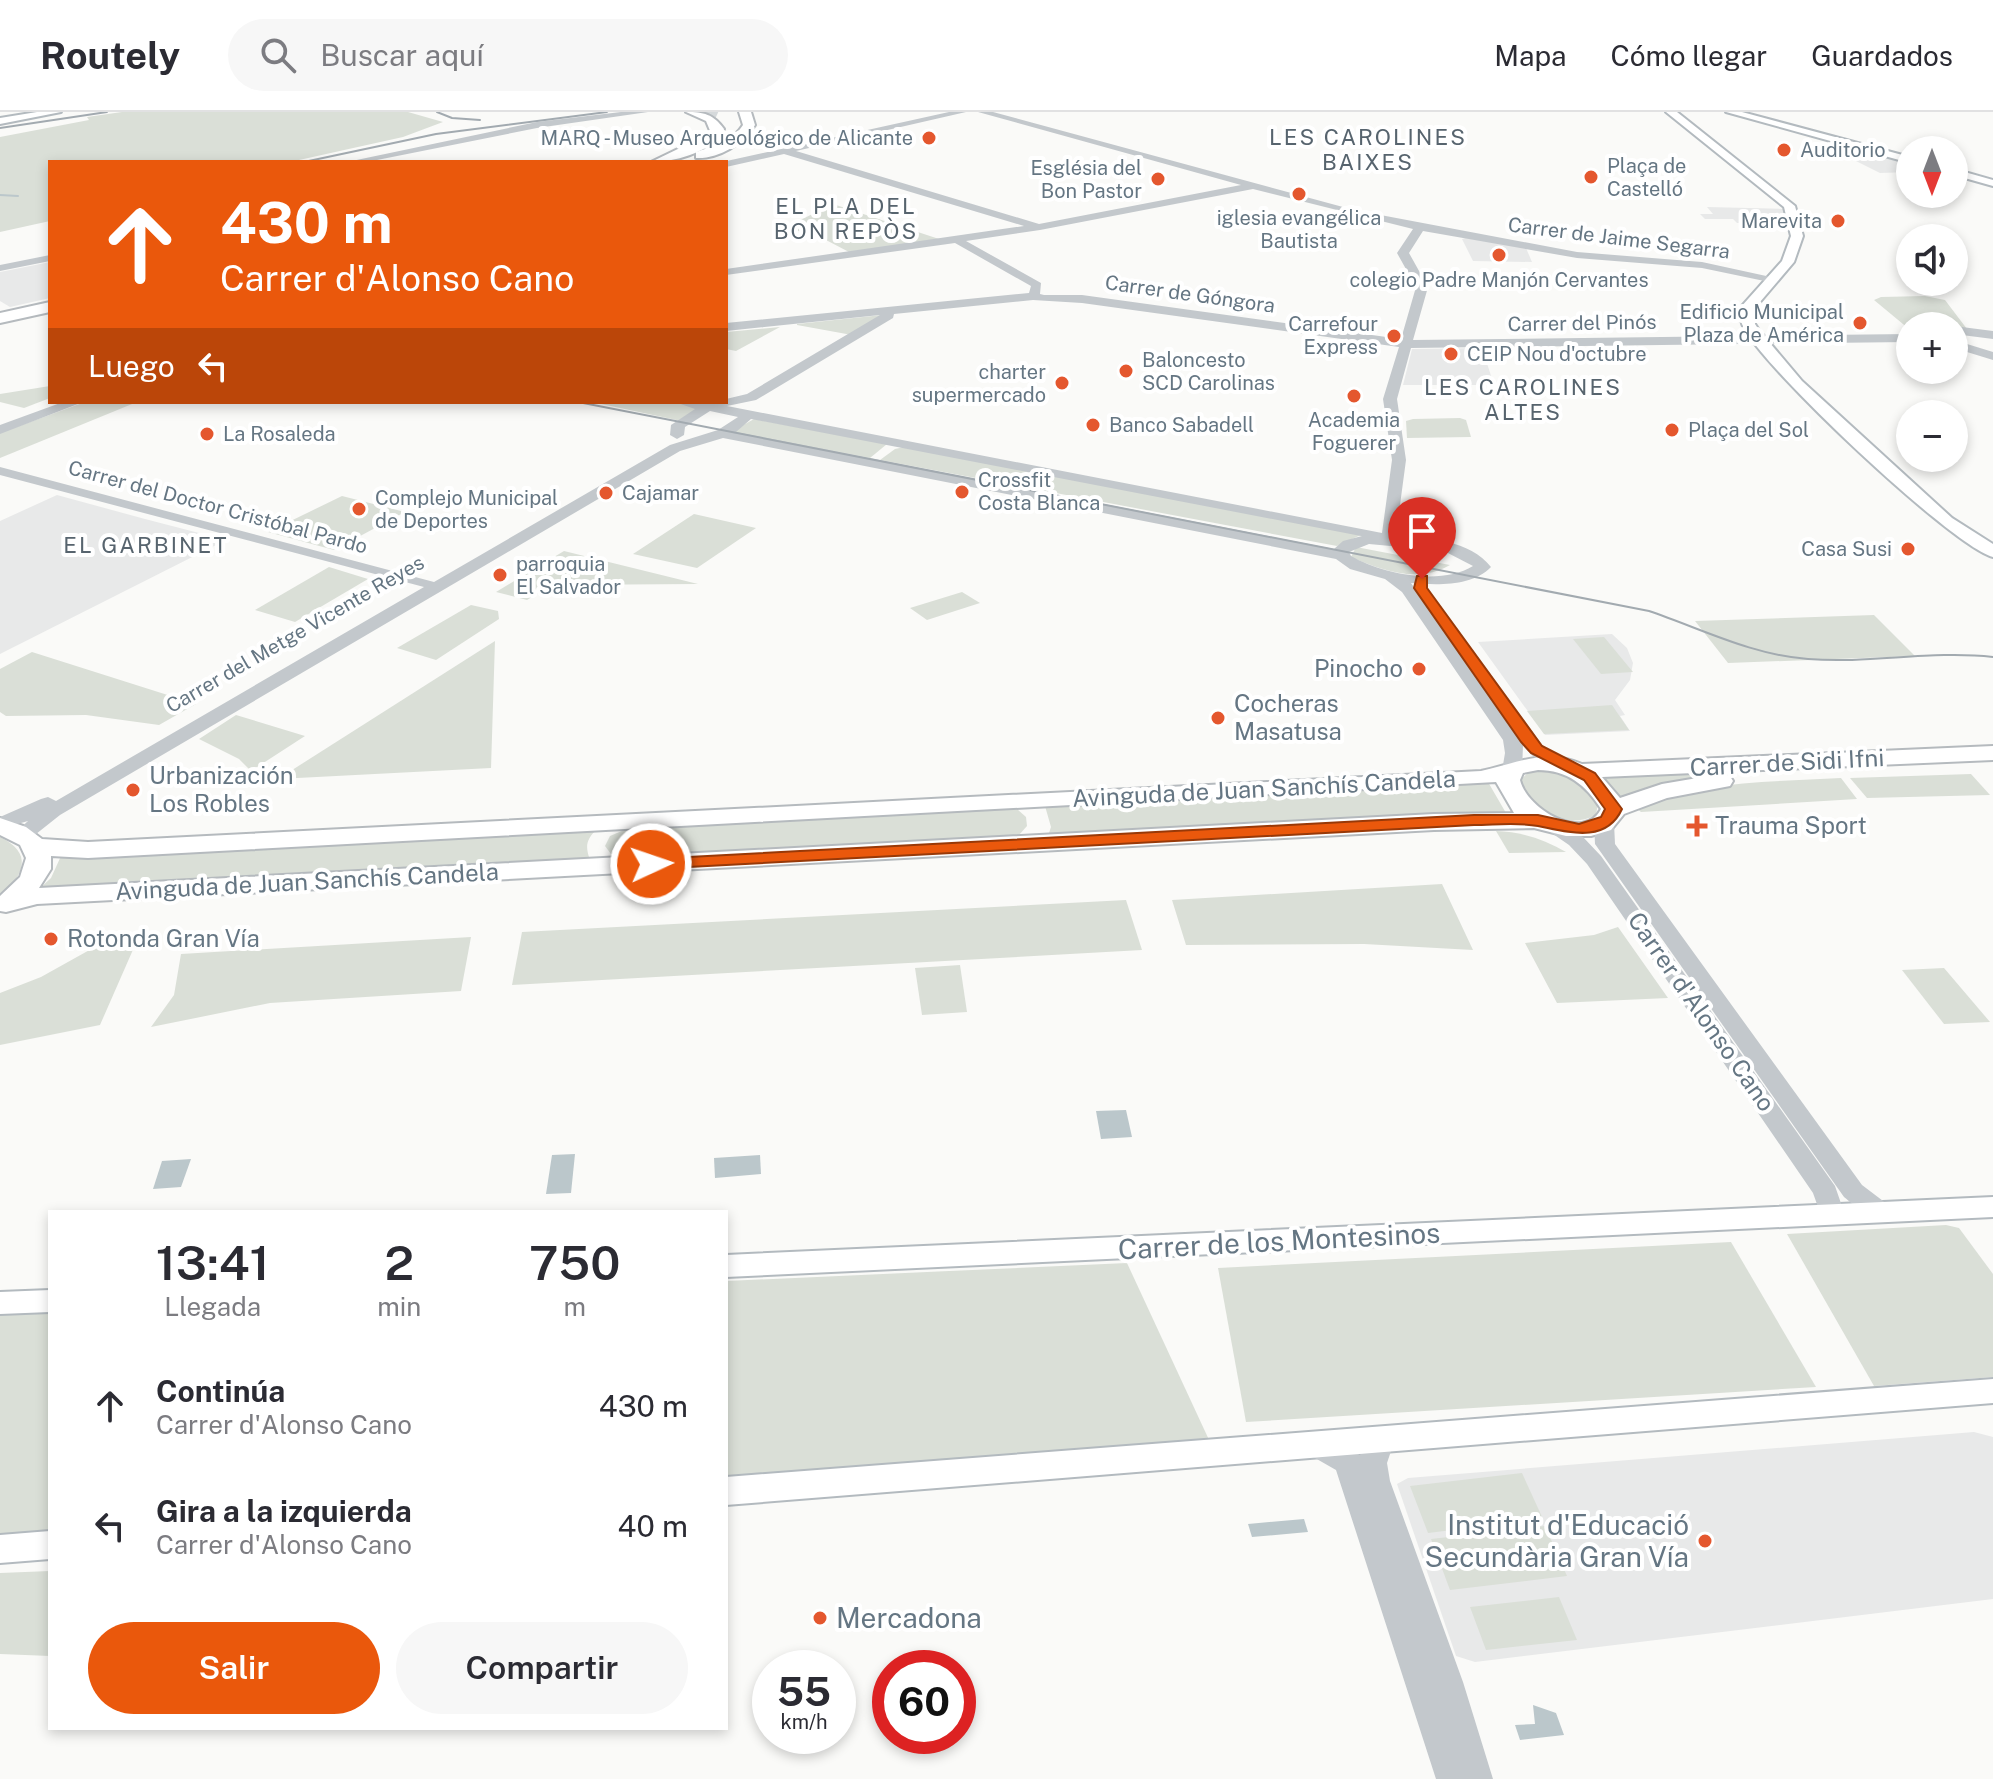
<!DOCTYPE html>
<html lang="es">
<head>
<meta charset="utf-8">
<style>
  :root { --surface:#fff; --page:#f7f7f7; --text:#2b2b33; --muted:#7c7c81; --line:#e1e1e2; --accent:#ea580c }
  body { margin:0; font-family:"Public Sans",sans-serif; background:var(--page); color:var(--text); height:100vh; display:flex; flex-direction:column; font-size:30px; white-space:nowrap }
  * { box-sizing:border-box; margin:0 }
  p { font-size:26px; color:var(--muted) }
  .icon { flex:none; width:44px; height:44px; fill:none; stroke:currentColor; stroke-width:2; stroke-linecap:round; stroke-linejoin:round }
  .map { position:relative; flex:1; overflow:hidden }
  .sheet { position:absolute; left:48px; top:1098px; width:680px; height:520px; display:flex; flex-direction:column; background:var(--surface); border-radius:0px; box-shadow:0 4px 12px #0003 }
  .sheet>* { flex:none }
  .top-card { position:absolute; left:48px; top:48px; width:680px; height:244px; border-radius:0px; box-shadow:0 4px 12px #0003; background:#ea580c; color:#fff; overflow:hidden }
  .needle { width:52px; rotate:180deg }
  .controls { position:absolute; left:1896px; top:24px; display:grid; gap:16px }
  .controls a { display:grid; place-items:center; width:72px; height:72px; border-radius:50%; background:var(--surface); box-shadow:0 4px 12px #0003; font-size:40px }
  .speed { position:absolute; left:752px; top:1538px; display:flex; gap:16px; font-size:40px; font-weight:700; text-align:center }
  .speed>* { display:grid; place-content:center; width:104px; height:104px; border-radius:50%; background:var(--surface); box-shadow:0 4px 12px #0003; line-height:1 }
  .speed small { font-size:20px; font-weight:400 }
  .speed .limit { border:12px solid #d22; background:#fff; color:#111 }
  .pin { position:absolute; display:grid; place-items:center; width:68px; height:68px; color:#fff; margin:-82px -34px; border-radius:50% 50% 50% 0; rotate:-45deg; box-shadow:0 0 8px #0007 }
  .pin .icon { rotate:45deg }
  .me { position:absolute; width:88px; margin:-44px; rotate:87deg; stroke-linejoin:round; filter:drop-shadow(0 0 6px #0008) }
  .turn { display:flex; align-items:center; gap:28px; height:168px; padding:0 40px; font-size:36px }
  .turn .icon { width:104px; height:104px; stroke-width:2.5 }
  .turn b { display:block; font-size:56px; line-height:68px }
  .then { display:flex; align-items:center; height:76px; padding:0 40px; background:#0003; gap:16px; font-size:30px }
  .eta { display:flex; justify-content:space-evenly; align-items:center; height:136px; text-align:center }
  .eta b { font-size:48px; font-weight:600; line-height:56px }
  .action { display:flex; gap:16px; margin-top:auto; padding:16px 40px }
  .action a { flex:1; height:92px; border-radius:48px; background:var(--accent); color:#fff; font-size:32px; font-weight:600; line-height:92px; text-align:center }
  .action a+a { background:var(--page); color:var(--text) }
  ul { padding:0; list-style:none }
  li { display:flex; align-items:center; gap:24px; height:120px; padding:0 40px }
  li div { flex:1 }
  li b { display:block; font-size:30px }
  li em { font-style:normal }
  header { display:flex; align-items:center; gap:48px; box-sizing:border-box; height:112px; padding:0 40px; background:var(--surface); border-bottom:2px solid var(--line) }
  header strong { font-size:38px }
  nav { display:flex; gap:44px; margin-inline-start:auto; font-size:28px }
  .search { width:560px; height:72px; background:var(--page); display:flex; align-items:center; gap:20px; box-sizing:border-box; padding:0 28px; border-radius:44px; color:var(--muted); font-size:30px }
  .map>svg:first-child { display:block }
  .built { fill:#e8e9e9 }
  .green { fill:#dadfd7 }
  .water { fill:#bbc7cb }
  .lines { fill:none; stroke-linecap:round; stroke-linejoin:round }
  .stream { stroke:#bbc7cb; stroke-width:2 }
  .primary-tunnel { stroke:#d5d9db; stroke-width:13; stroke-dasharray:13 7; stroke-linecap:butt }
  .secondary-casing { stroke:#b3babf; stroke-width:4 }
  .primary-casing { stroke:#b5babe; stroke-width:4 }
  .tertiary { fill:#c3c8cc; fill-rule:evenodd }
  .secondary { fill:#fff; fill-rule:evenodd }
  .primary { fill:#fff; fill-rule:evenodd }
  .tram { stroke:#a2aab0; stroke-width:2 }
  .route { fill:#ea580c; stroke:#983908; stroke-width:2 }
  .poi-dot { fill:#e4572e; stroke:#fff; stroke-width:3 }
  .labels { text-anchor:middle; stroke-width:8; stroke-linejoin:round; paint-order:stroke }
  .far-poi-label { font-size:20px; fill:#657683; stroke:#fff; text-anchor:start }
  .far-street-label { font-size:20px; fill:#657683; stroke:#fff }
  .far-neighbourhood-label { font-size:22px; letter-spacing:2px; fill:#57646e; stroke:#fff }
  .poi-label { font-size:24px; fill:#657683; stroke:#fff; text-anchor:start }
  .street-label { font-size:24px; fill:#657683; stroke:#fff }
  .near-street-label { font-size:28px; fill:#657683; stroke:#fff }
  .near-poi-label { font-size:28px; fill:#657683; stroke:#fff; text-anchor:end }
</style>
</head>
<body>
<header>
<strong>Routely</strong>
<div class="search"><svg class="icon" aria-label="search" viewBox="0 0 24 24"><circle cx="10" cy="10" r="6"/><path d="M15 15l6 6"/></svg>Buscar aquí</div>
<nav><a>Mapa</a><a>Cómo llegar</a><a>Guardados</a></nav>
</header>
<div class="map">
<svg width="1993" height="1667" viewBox="0 0 1993 1667">
  <rect width="100%" height="100%" fill="#fafaf8"/>
  <g class="built">
    <path d="M1836,39H1862L1910,52V60L1880,61Z"/>
    <path d="M1707,95L1785,97L1789,112L1737,111L1733,107H1705L1700,102H1713Z"/>
    <path d="M1466,126L1526,136L1532,150L1473,149L1462,127Z"/>
    <path d="M50,150V186L10,195L0,189V160Z"/>
    <path d="M1482,236L1494,273H1403L1412,237Z"/>
    <path d="M57,383L145,407L226,428L0,542V409Z"/>
    <path d="M1612,522L1627,536L1633,551L1630,568L1615,588L1625,603L1620,604L1630,619L1545,623L1478,530Z"/>
    <path d="M1974,1320L1993,1325V1487L1475,1550L1456,1544L1397,1372L1408,1366Z"/>
  </g>
  <g class="green">
    <path d="M122,0H408L443,10L403,25L290,50H50V109L0,120V25L89,8L87,5Z"/>
    <path d="M833,92L939,127L849,140L826,128L786,115Z"/>
    <path d="M1925,184L1945,188L1967,217L1910,214L1909,217L1874,188L1881,185Z"/>
    <path d="M882,203L852,223L797,213V212Z"/>
    <path d="M780,215L736,239L726,237V220Z"/>
    <path d="M50,274V286L24,296L0,290V282Z"/>
    <path d="M85,290H137L0,346V321Z"/>
    <path d="M592,290H675L701,295L681,309Z"/>
    <path d="M1460,306L1466,308L1471,325L1407,326L1406,309L1413,307Z"/>
    <path d="M754,307L887,332L870,346L731,320Z"/>
    <path d="M904,335L1363,422L1337,434L880,348L895,337Z"/>
    <path d="M342,384L405,400L334,438L268,420Z"/>
    <path d="M694,402L756,416L697,456L633,442Z"/>
    <path d="M1356,435L1450,453C1418,472 1381,458 1351,445Z"/>
    <path d="M564,439L698,472L552,473L527,488L496,480Z"/>
    <path d="M329,455L368,467L295,510L255,498Z"/>
    <path d="M962,480L980,491L927,508L910,496Z"/>
    <path d="M471,493L498,499L499,507L436,548L397,536Z"/>
    <path d="M1874,503L1915,544L1728,551L1695,509Z"/>
    <path d="M1604,525L1633,560L1601,562L1573,527Z"/>
    <path d="M495,529L491,656L278,667Z"/>
    <path d="M32,540L196,592L159,613L86,603L6,604L0,600V557Z"/>
    <path d="M1612,593L1629,618L1544,622L1527,599Z"/>
    <path d="M236,603L305,624L251,659L239,647L199,627Z"/>
    <path d="M1549,657L1575,664L1598,691L1596,703C1567,718 1526,701 1520,668L1529,660Z"/>
    <path d="M1728,659L1731,663L1675,670L1620,688L1601,665Z"/>
    <path d="M1971,662L1990,683L1867,686L1850,666Z"/>
    <path d="M1841,666L1857,687L1641,700L1636,696C1700,668 1773,670 1841,666Z"/>
    <path d="M1488,670L1506,701L1048,724L1051,715L1045,694Z"/>
    <path d="M1002,695L1017,697L1026,705L1027,714L1019,723L1005,727L625,748L611,742L605,734L610,724L631,715Z"/>
    <path d="M597,717C586,728 585,734 590,748L39,777L51,766L61,744Z"/>
    <path d="M1496,719C1522,720 1544,727 1566,740L1509,741Z"/>
    <path d="M0,725C33,741 25,763 0,783Z"/>
    <path d="M1442,772L1473,838L1364,832L1186,833L1172,788Z"/>
    <path d="M1126,788L1142,838L512,873L522,820Z"/>
    <path d="M1618,815L1668,886L1557,891L1525,831L1594,823Z"/>
    <path d="M139,824L100,913L0,933V881L41,865L111,826Z"/>
    <path d="M471,825L461,879L270,891L151,915L174,883L181,842Z"/>
    <path d="M960,853L967,900L922,903L915,856Z"/>
    <path d="M1944,856L1990,910L1944,912L1902,858Z"/>
    <path d="M1946,1113L1959,1116L1993,1162V1265L1874,1274L1787,1122Z"/>
    <path d="M1731,1130L1816,1275L1246,1310L1218,1156Z"/>
    <path d="M1127,1151L1210,1330L726,1369V1169Z"/>
    <path d="M50,1199V1424L0,1428V1201Z"/>
    <path d="M1522,1361L1543,1407L1428,1421L1410,1374Z"/>
    <path d="M1545,1414L1567,1464L1450,1478L1431,1427Z"/>
    <path d="M50,1459V1544L0,1542V1461Z"/>
    <path d="M1559,1485L1577,1528L1486,1538L1470,1495Z"/>
  </g>
  <g class="water">
    <path d="M1126,998L1132,1025L1101,1027L1096,999Z"/>
    <path d="M575,1042L571,1081L546,1082L552,1043Z"/>
    <path d="M760,1043L761,1062L715,1066L714,1046Z"/>
    <path d="M191,1047L181,1075L153,1077L162,1049Z"/>
    <path d="M1304,1407L1308,1420L1252,1425L1248,1412Z"/>
    <path d="M1533,1593L1556,1601L1564,1623L1520,1628L1515,1613L1535,1612Z"/>
  </g>
  <g class="lines">
    <path class="stream" d="M0,83L18,84"/>
    <path class="primary-tunnel" d="M705,0L716,5"/>
    <defs>
      <g id="secondary">
        <path d="M37,0H61L0,12V6Z"/>
        <path d="M1666,0H1677L1795,94L1803,124L1794,150L1754,197L1755,212L1759,218L1802,269L1952,406L1993,432V445C1953,435 1760,253 1743,214C1740,209 1741,202 1740,196L1782,149L1791,124L1784,95Z"/>
        <path d="M1726,0H1742L1910,45V51Z"/>
        <path d="M1954,57L1993,68V74L1954,63Z"/>
        <path d="M1993,1085V1105L726,1165V1143Z"/>
        <path d="M50,1178V1200L0,1202V1180Z"/>
        <path d="M1993,1267V1291L726,1393V1365Z"/>
        <path d="M50,1419V1447L0,1451V1423Z"/>
      </g>
      <g id="primary">
        <path d="M686,0C704,0 713,2 724,17L723,23C704,41 676,50 651,50L711,21L706,9Z"/>
        <path d="M739,0H751L755,13C743,32 719,47 696,46V40C714,34 732,30 743,13Z"/>
        <path d="M50,190V200L0,211V201Z"/>
        <path d="M1993,634V648L1602,665L1620,686L1662,672L1721,662L1730,664L1733,669L1730,674L1667,686L1624,702L1611,718L1591,724H1566L1534,716L1434,718L37,792L6,800L0,799V784L20,765L26,746L20,733L0,723V706L26,715L42,727L88,730L1481,659C1518,651 1544,636 1582,652ZM1538,658C1567,658 1586,673 1601,697C1584,731 1527,697 1520,668L1523,661ZM1496,670L1514,701L1434,702L39,776L51,757V744L88,746Z"/>
      </g>
    </defs>
    <use href="#secondary" class="secondary-casing"/>
    <use href="#primary" class="primary-casing"/>
    <g class="tertiary">
      <path d="M621,0H648L537,16L367,50H347L537,10Z"/>
      <path d="M949,0H966L796,39L1039,112L1241,73L978,0H993L1354,98L1577,140L1702,150L1780,167L1774,171L1702,156L1577,146L1423,119L1409,141L1428,175L1413,228L1910,222V230L1411,236L1397,287L1406,348L1396,423C1428,426 1470,428 1491,455C1472,475 1436,473 1411,471L1502,601L1517,599L1543,634L1569,649L1572,653L1569,657C1552,661 1532,646 1523,633L1522,659L1512,665L1505,663L1502,659L1505,641L1503,628L1402,480L1385,467L1350,457L1336,447L723,326L680,339L60,703L31,726L24,728L14,722L28,709L0,717V705L41,687L48,685L56,689L424,475L0,363V355L434,470L670,333L718,318L738,305L710,299L685,315L684,323L677,327L670,323L671,313L695,297L675,290H726V287L747,282L880,203L726,219V211L1029,181L1031,174L955,131L726,163V157L1024,114L784,42L726,55V50H722ZM1253,77L1413,117L1397,141L1416,175L1401,227L1082,183H1044L1040,182L1041,171L966,129L1040,118ZM1033,188L1082,191L1399,235L1383,287L1392,348L1382,421L727,294L756,288L893,206L894,202ZM751,307L1361,424H1362L1343,429L1334,437L736,320ZM1369,432L1444,439L1473,454C1441,474 1382,462 1351,444L1349,440Z"/>
      <path d="M50,143V149L0,159V153Z"/>
      <path d="M1954,214L1993,219V227L1954,222Z"/>
      <path d="M1954,228L1993,240V248L1954,236Z"/>
      <path d="M63,290H83L0,322V313Z"/>
      <path d="M1604,705L1614,711L1615,732L1862,1073L1891,1095L1895,1101L1891,1107C1872,1113 1858,1096 1844,1085L1595,732L1594,711Z"/>
      <path d="M1550,707L1583,725L1601,744L1835,1074L1845,1103L1841,1109L1832,1112L1823,1109L1813,1081L1587,752L1569,733L1540,713Z"/>
      <path d="M1379,1318L1389,1322L1394,1330L1387,1351L1390,1369L1463,1570L1493,1667H1436L1336,1358L1308,1342L1304,1334L1308,1326L1319,1322L1360,1343L1369,1322Z"/>
    </g>
    <use href="#secondary" class="secondary"/>
    <use href="#primary" class="primary"/>
    <g class="tram">
      <path d="M437,0L452,6L480,8"/>
      <path d="M0,16L107,0"/>
      <path d="M304,50L436,22L607,0"/>
      <path d="M578,290L1649,499C1702,517 1752,543 1808,547C1870,552 1931,538 1993,545"/>
    </g>
  </g>
  <path class="route" d="M1417,464H1427V476L1542,634L1595,661L1622,697C1606,732 1568,720 1538,714C1518,710 1494,713 1474,713L651,757L642,752L651,747L1474,703H1538L1579,712L1601,705L1605,697L1584,668L1531,641L1521,630L1414,476Z"/>
  <g class="poi-dot">
    <circle cx="929" cy="26" r="8"/>
    <circle cx="1784" cy="38" r="8"/>
    <circle cx="1591" cy="65" r="8"/>
    <circle cx="1158" cy="67" r="8"/>
    <circle cx="1299" cy="82" r="8"/>
    <circle cx="1838" cy="109" r="8"/>
    <circle cx="1499" cy="143" r="8"/>
    <circle cx="1860" cy="211" r="8"/>
    <circle cx="1394" cy="224" r="8"/>
    <circle cx="1451" cy="242" r="8"/>
    <circle cx="1126" cy="259" r="8"/>
    <circle cx="1062" cy="271" r="8"/>
    <circle cx="1354" cy="284" r="8"/>
    <circle cx="1093" cy="313" r="8"/>
    <circle cx="1672" cy="318" r="8"/>
    <circle cx="207" cy="322" r="8"/>
    <circle cx="962" cy="380" r="8"/>
    <circle cx="606" cy="381" r="8"/>
    <circle cx="359" cy="397" r="8"/>
    <circle cx="1908" cy="437" r="8"/>
    <circle cx="500" cy="463" r="8"/>
    <circle cx="1419" cy="557" r="8"/>
    <circle cx="1218" cy="606" r="8"/>
    <circle cx="133" cy="678" r="8"/>
    <path d="M1693 702h8v8h8v8h-8v8h-8v-8h-8v-8h8z"/>
    <circle cx="51" cy="827" r="8"/>
    <circle cx="1705" cy="1429" r="8"/>
    <circle cx="820" cy="1506" r="8"/>
  </g>
  <g class="labels">
    <g class="far-poi-label">
      <text x="913" y="33" text-anchor="end">MARQ - Museo Arqueológico de Alicante</text>
      <text x="1800" y="45">Auditorio</text>
      <text x="1607" y="61">Plaça de<tspan x="1607" dy="23">Castelló</tspan></text>
      <text x="1142" y="63" text-anchor="end">Església del<tspan x="1142" dy="23">Bon Pastor</tspan></text>
      <text x="1299" y="113" text-anchor="middle">iglesia evangélica<tspan x="1299" dy="23">Bautista</tspan></text>
      <text x="1822" y="116" text-anchor="end">Marevita</text>
      <text x="1499" y="175" text-anchor="middle">colegio Padre Manjón Cervantes</text>
      <text x="1844" y="207" text-anchor="end">Edificio Municipal<tspan x="1844" dy="23">Plaza de América</tspan></text>
      <text x="1378" y="219" text-anchor="end">Carrefour<tspan x="1378" dy="23">Express</tspan></text>
      <text x="1467" y="249">CEIP Nou d'octubre</text>
      <text x="1142" y="255">Baloncesto<tspan x="1142" dy="23">SCD Carolinas</tspan></text>
      <text x="1046" y="267" text-anchor="end">charter<tspan x="1046" dy="23">supermercado</tspan></text>
      <text x="1354" y="315" text-anchor="middle">Academia<tspan x="1354" dy="23">Foguerer</tspan></text>
      <text x="1109" y="320">Banco Sabadell</text>
      <text x="1688" y="325">Plaça del Sol</text>
      <text x="223" y="329">La Rosaleda</text>
      <text x="978" y="375">Crossfit<tspan x="978" dy="23">Costa Blanca</tspan></text>
      <text x="622" y="388">Cajamar</text>
      <text x="375" y="393">Complejo Municipal<tspan x="375" dy="23">de Deportes</tspan></text>
      <text x="1892" y="444" text-anchor="end">Casa Susi</text>
      <text x="516" y="459">parroquia<tspan x="516" dy="23">El Salvador</tspan></text>
    </g>
    <g class="far-street-label">
      <text transform="translate(1619 126) rotate(7)" y="7">Carrer de Jaime Segarra</text>
      <text transform="translate(1190 182) rotate(8)" y="7">Carrer de Góngora</text>
      <text transform="translate(1582 211) rotate(-1)" y="7">Carrer del Pinós</text>
      <text transform="translate(218 395) rotate(15)" y="7">Carrer del Doctor Cristóbal Pardo</text>
      <text transform="translate(295 522) rotate(-30)" y="7">Carrer del Metge Vicente Reyes</text>
    </g>
    <g class="far-neighbourhood-label">
      <text x="1368" y="33">LES CAROLINES<tspan x="1368" dy="25">BAIXES</tspan></text>
      <text x="846" y="102">EL PLA DEL<tspan x="846" dy="25">BON REPÒS</tspan></text>
      <text x="1523" y="283">LES CAROLINES<tspan x="1523" dy="25">ALTES</tspan></text>
      <text x="146" y="441">EL GARBINET</text>
    </g>
    <g class="poi-label">
      <text x="1403" y="565" text-anchor="end">Pinocho</text>
      <text x="1234" y="600">Cocheras<tspan x="1234" dy="28">Masatusa</tspan></text>
      <text x="149" y="672">Urbanización<tspan x="149" dy="28">Los Robles</tspan></text>
      <text x="1715" y="722">Trauma Sport</text>
      <text x="67" y="835">Rotonda Gran Vía</text>
    </g>
    <g class="street-label">
      <text transform="translate(1787 651) rotate(-3)" y="8">Carrer de Sidi Ifni</text>
      <text transform="translate(1264 677) rotate(-3)" y="8">Avinguda de Juan Sanchís Candela</text>
      <text transform="translate(307 770) rotate(-3)" y="8">Avinguda de Juan Sanchís Candela</text>
      <text transform="translate(1701 900) rotate(55)" y="8">Carrer d'Alonso Cano</text>
    </g>
    <g class="near-street-label">
      <text transform="translate(1279 1129) rotate(-3)" y="10">Carrer de los Montesinos</text>
    </g>
    <g class="near-poi-label">
      <text x="1689" y="1423">Institut d'Educació<tspan x="1689" dy="32">Secundària Gran Vía</tspan></text>
      <text x="836" y="1516" text-anchor="start">Mercadona</text>
    </g>
  </g>
</svg>
<div class="controls">
<a><svg class="needle" viewBox="-14 -14 28 28"><path d="M0-13l5 13h-10z" fill="#e53935"/><path d="M0 13l5-13h-10z" fill="#7c7c81"/></svg></a>
<a><svg class="icon" aria-label="sound" viewBox="0 0 24 24"><path d="M4 9h4l5-4v14l-5-4H4zM17 9q2 3 0 6"/></svg></a>
<a>+</a>
<a>−</a>
</div>
<div class="speed"><div>55<small>km/h</small></div><div class="limit">60</div></div>
<div class="pin" style="left:1422px;top:467px;background:#d93025"><svg class="icon" aria-label="arrive" viewBox="0 0 24 24"><path d="M6 21V4h12l-3 4 3 4H6"/></svg></div>
<svg class="me" style="left:651px;top:752px" viewBox="-20 -20 40 40"><circle r="17" fill="#ea580c" stroke="#fff" stroke-width="3"/><path d="M0-11L8 9 0 5-8 9z" fill="#fff"/></svg>
<div class="top-card">
<div class="turn"><svg class="icon" aria-label="ahead" viewBox="0 0 24 24"><path d="M12 20V5M6 11l6-6 6 6"/></svg><div><b>430 m</b>Carrer d'Alonso Cano</div></div>
<div class="then">Luego<svg class="icon" aria-label="left" viewBox="0 0 24 24"><path d="M17 20v-9H6M10 6l-5 5 5 5"/></svg></div>
</div>
<section class="sheet">
<div class="eta">
<div><b>13:41</b><p>Llegada</p></div>
<div><b>2</b><p>min</p></div>
<div><b>750</b><p>m</p></div>
</div>
<ul>
<li><svg class="icon" aria-label="ahead" viewBox="0 0 24 24"><path d="M12 20V5M6 11l6-6 6 6"/></svg><div><b>Continúa</b><p>Carrer d'Alonso Cano</p></div><em>430 m</em></li>
<li><svg class="icon" aria-label="left" viewBox="0 0 24 24"><path d="M17 20v-9H6M10 6l-5 5 5 5"/></svg><div><b>Gira a la izquierda</b><p>Carrer d'Alonso Cano</p></div><em>40 m</em></li>
</ul>
<div class="action"><a>Salir</a><a>Compartir</a></div>
</section>
</div>
</body>
</html>
